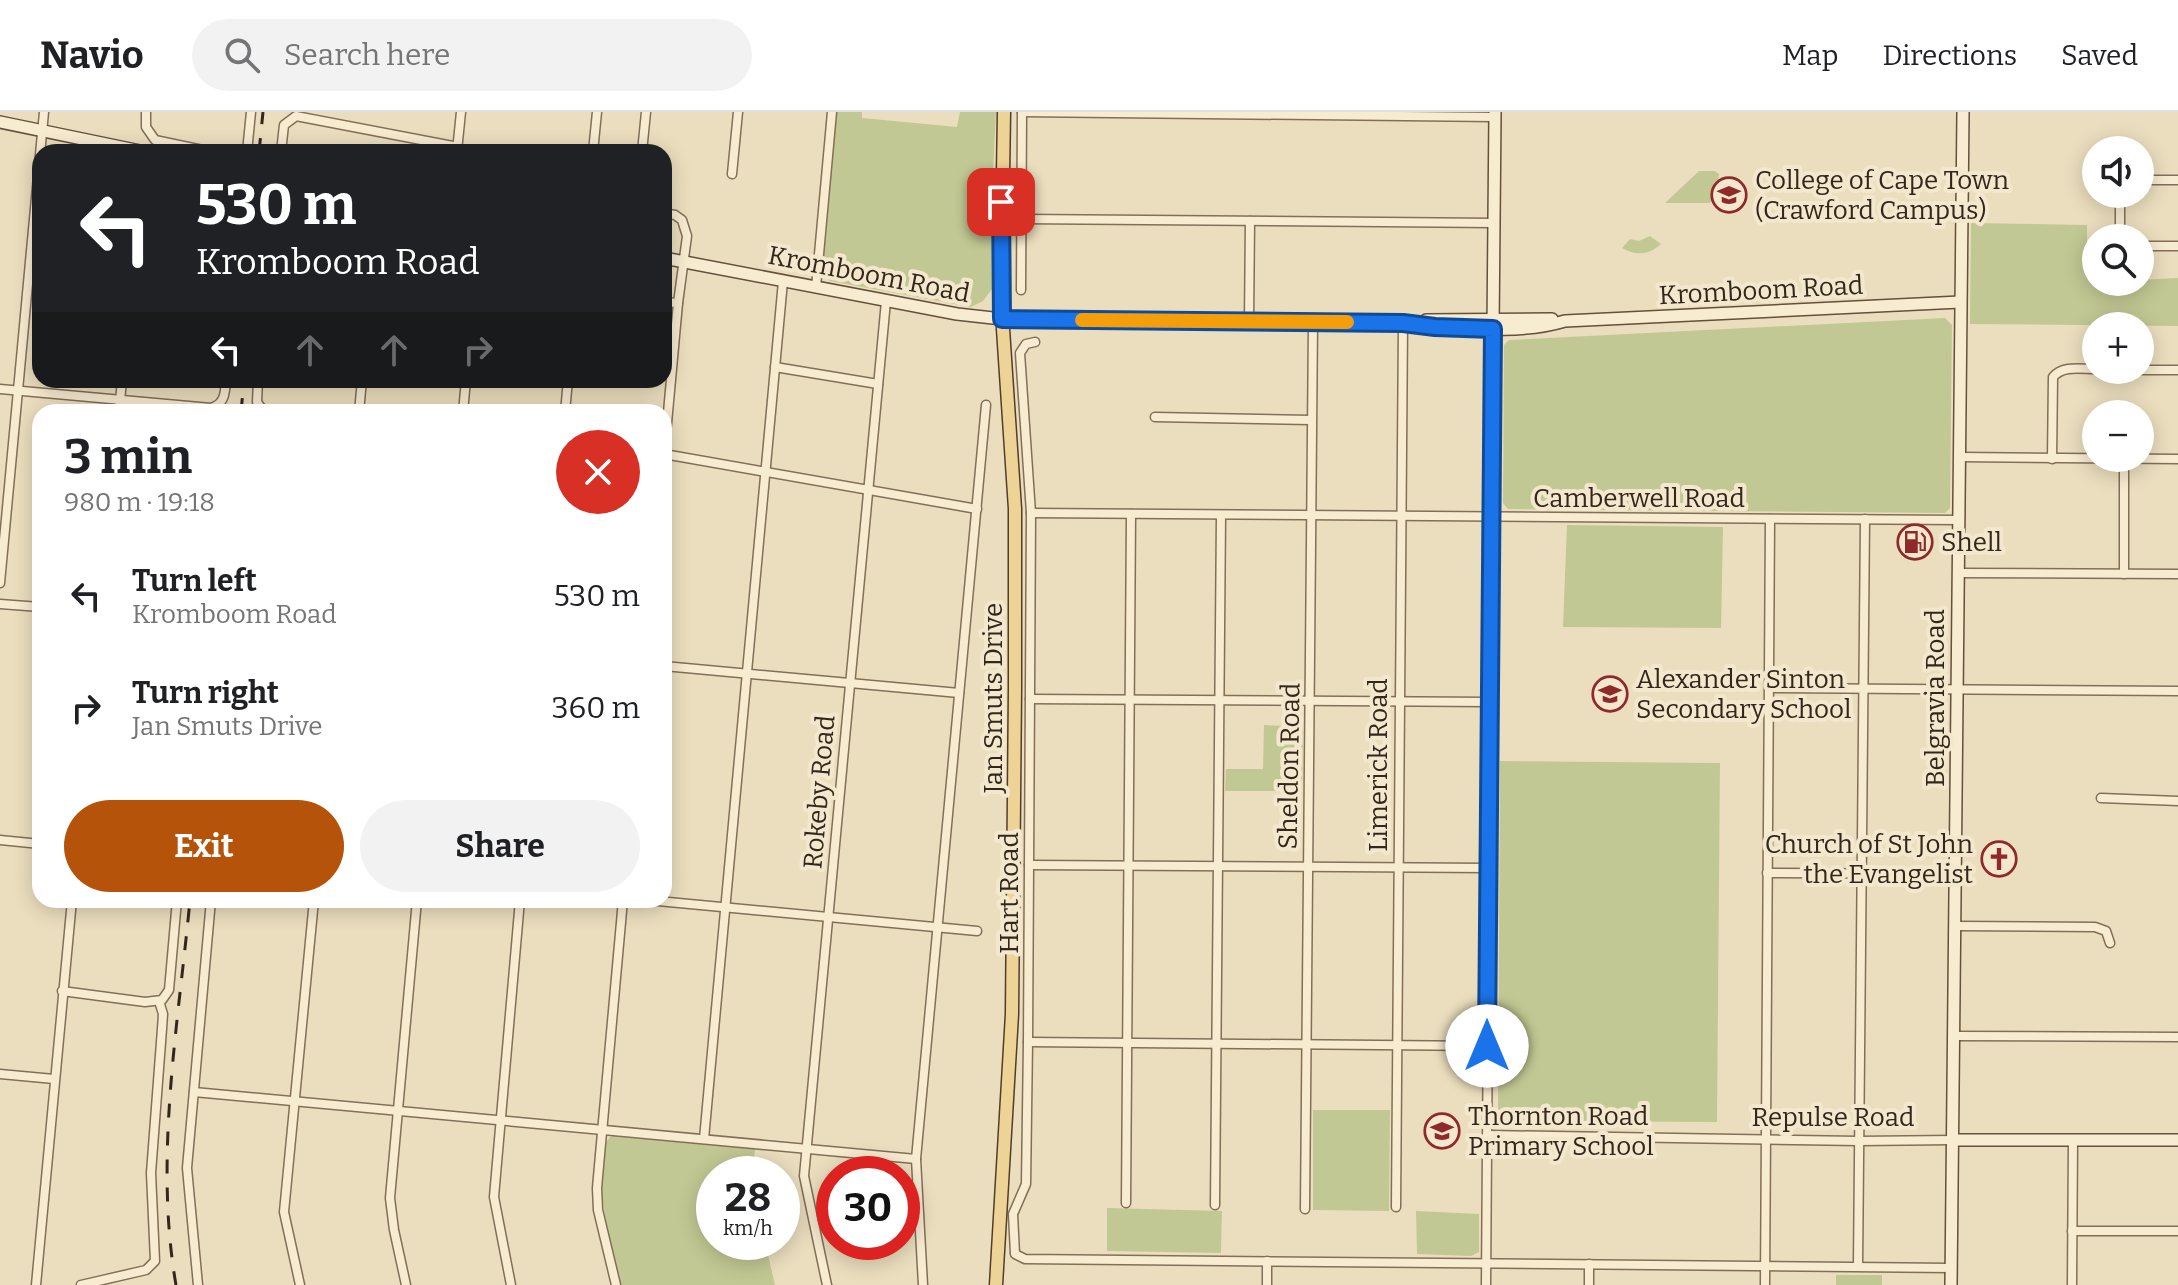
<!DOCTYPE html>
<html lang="en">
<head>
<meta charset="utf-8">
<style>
  :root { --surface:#fff; --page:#f2f2f2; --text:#202124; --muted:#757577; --line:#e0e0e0; --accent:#b45309 }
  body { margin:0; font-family:Bitter,serif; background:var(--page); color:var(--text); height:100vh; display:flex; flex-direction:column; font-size:30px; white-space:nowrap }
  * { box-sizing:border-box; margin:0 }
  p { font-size:26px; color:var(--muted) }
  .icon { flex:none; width:44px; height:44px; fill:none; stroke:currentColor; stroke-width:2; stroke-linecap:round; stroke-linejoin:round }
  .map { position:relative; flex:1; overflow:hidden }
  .details { position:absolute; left:32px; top:292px; width:640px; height:504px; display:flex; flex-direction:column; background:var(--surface); border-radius:24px; box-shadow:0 4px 20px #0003 }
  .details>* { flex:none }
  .guide { position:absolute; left:32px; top:32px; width:640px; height:244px; border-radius:24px; box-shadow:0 4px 20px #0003; background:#202124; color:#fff; overflow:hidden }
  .controls { position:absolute; left:2082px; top:24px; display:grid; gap:16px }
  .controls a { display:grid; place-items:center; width:72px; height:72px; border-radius:50%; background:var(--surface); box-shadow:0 4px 20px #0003; font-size:40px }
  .speed { position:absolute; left:696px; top:1044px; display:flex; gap:16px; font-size:40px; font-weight:700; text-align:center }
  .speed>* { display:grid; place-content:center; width:104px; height:104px; border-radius:50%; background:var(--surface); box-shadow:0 4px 20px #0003; line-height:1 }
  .speed small { font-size:20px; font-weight:400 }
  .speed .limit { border:12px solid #d22; background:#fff; color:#111 }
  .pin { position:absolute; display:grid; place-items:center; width:68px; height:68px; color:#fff; margin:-34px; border-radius:16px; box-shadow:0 4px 12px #0006 }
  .me { position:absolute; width:88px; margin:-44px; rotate:0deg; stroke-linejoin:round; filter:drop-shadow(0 0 6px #0008) }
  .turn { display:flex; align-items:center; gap:28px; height:168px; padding:0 32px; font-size:36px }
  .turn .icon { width:104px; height:104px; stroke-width:2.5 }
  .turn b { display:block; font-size:56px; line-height:68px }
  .lanes { display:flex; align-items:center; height:76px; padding:0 32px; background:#0003; justify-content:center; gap:40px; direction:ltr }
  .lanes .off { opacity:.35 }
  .round { display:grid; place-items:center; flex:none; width:84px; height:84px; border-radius:42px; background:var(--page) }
  .head { display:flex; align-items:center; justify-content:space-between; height:136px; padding:0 32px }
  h1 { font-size:48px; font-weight:700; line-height:60px }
  .button { display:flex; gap:16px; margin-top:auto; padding:16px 32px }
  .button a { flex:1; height:92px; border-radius:48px; background:var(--accent); color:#fff; font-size:32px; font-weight:700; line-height:92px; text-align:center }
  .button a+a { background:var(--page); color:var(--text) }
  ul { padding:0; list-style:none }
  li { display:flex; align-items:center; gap:24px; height:112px; padding:0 32px }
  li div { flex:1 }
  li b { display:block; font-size:30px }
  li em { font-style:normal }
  header { display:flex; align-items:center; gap:48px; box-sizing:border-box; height:112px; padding:0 40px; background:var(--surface); border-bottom:2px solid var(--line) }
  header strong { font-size:38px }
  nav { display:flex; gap:44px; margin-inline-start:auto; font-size:28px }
  .search { width:560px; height:72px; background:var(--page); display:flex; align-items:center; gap:20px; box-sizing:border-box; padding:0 28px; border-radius:44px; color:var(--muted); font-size:30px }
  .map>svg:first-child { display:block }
  .green { fill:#c2c893 }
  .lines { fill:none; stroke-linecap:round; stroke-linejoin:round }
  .street-casing { stroke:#836f58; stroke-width:11 }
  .secondary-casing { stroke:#64503b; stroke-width:14 }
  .primary-casing { stroke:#503d2c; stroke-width:15 }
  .street { stroke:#f7ebd0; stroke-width:8 }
  .secondary { stroke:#f7ebd0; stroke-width:11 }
  .primary { stroke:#eed396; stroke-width:12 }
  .rail { stroke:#33271c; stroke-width:3; stroke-dasharray:14 14; stroke-linecap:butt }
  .route-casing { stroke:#114b97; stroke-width:20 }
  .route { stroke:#1a73e8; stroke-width:14 }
  .slow { stroke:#f59e0b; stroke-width:14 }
  .labels { text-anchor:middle; stroke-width:8; stroke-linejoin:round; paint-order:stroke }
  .poi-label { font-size:26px; fill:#33271c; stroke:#f3e8cd; text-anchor:start }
  .street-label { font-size:26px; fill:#33271c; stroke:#f3e8cd }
</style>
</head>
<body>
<header>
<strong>Navio</strong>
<div class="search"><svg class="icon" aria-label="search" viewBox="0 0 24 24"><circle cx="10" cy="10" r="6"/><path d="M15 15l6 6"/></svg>Search here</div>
<nav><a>Map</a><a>Directions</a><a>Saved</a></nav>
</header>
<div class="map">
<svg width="2178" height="1173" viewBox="0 0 2178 1173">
  <rect width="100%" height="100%" fill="#ebdebe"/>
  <g class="green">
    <path d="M837,0H862V6L957,15L960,0H996L991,100L992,177L983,189L971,195L830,169L824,164L822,156Z"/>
    <path d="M1699,59H1715L1719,62L1716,86L1709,91H1665Z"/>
    <path d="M1971,111L2087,113V166H2096V170L2178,166V214L1970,212Z"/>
    <path d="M1650,124L1661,132C1649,143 1636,144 1622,136L1630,127L1639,129Z"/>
    <path d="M1945,206L1952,213L1950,396L1945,401L1508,397L1503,391L1504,233L1509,228Z"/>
    <path d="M1567,413L1723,415L1721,516L1563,515Z"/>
    <path d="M1264,613L1303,615L1302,679H1225L1226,657H1263Z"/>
    <path d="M1500,649L1720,651L1717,1010L1505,1009L1498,1003Z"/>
    <path d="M1313,998H1390L1389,1099L1313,1098Z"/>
    <path d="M615,1023L755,1036L753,1062H714V1130H765L775,1173H620C613,1142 587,1049 610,1025Z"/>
    <path d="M1107,1096L1222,1099L1221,1141L1107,1139Z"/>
    <path d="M1416,1099L1479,1102V1140L1471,1144L1417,1142Z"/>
    <rect x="1836" y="1163" width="46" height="10"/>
  </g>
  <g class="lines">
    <defs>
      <g id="street">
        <path d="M146,0V15L155,28L212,40"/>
        <path d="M1022,0L1495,5"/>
        <path d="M79,39L85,40"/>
        <path d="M457,39L461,0"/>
        <path d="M247,40L251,0"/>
        <path d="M281,40L284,13L296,4L458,35"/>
        <path d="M593,40L597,0"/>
        <path d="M642,40L646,0"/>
        <path d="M732,62L738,0"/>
        <path d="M2140,68H2178"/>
        <path d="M664,101L675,103L682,108L687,124L678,191L664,344"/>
        <path d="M1021,107L1495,111"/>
        <path d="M2120,126V82"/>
        <path d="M2140,134H2178"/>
        <path d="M816,175L832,0"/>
        <path d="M1021,178L1022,0"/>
        <path d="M664,190L678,191"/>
        <path d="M1249,209L1250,109"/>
        <path d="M1035,230L1026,232L1020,241L1031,401L1028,930L1026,1072L1013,1102L1015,1142L1025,1147L1951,1156"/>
        <path d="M775,255L878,272"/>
        <path d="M2140,258H2178"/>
        <path d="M258,268L257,290L264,300"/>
        <path d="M0,277L211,296C225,292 225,281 226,268"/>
        <path d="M119,300L122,268"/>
        <path d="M359,300L362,268"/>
        <path d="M463,300L466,268"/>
        <path d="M565,300L568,268"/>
        <path d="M1155,305L1311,308"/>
        <path d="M664,342L977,397"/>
        <path d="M1960,345L2178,347"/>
        <path d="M2052,347L2053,265C2063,253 2081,257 2096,257"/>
        <path d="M1031,401L1959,408"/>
        <path d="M1958,461L2178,462"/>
        <path d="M2124,462V347"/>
        <path d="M0,471L44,0"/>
        <path d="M0,492L40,495"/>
        <path d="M664,554L959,581"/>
        <path d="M1769,576L2178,579"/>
        <path d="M1030,587L1489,590"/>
        <path d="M2101,686L2178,689"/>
        <path d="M0,728L40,732"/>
        <path d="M1029,753L1488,756"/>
        <path d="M1767,761L1956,762"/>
        <path d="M647,788L977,819"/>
        <path d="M1956,814L2095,815L2106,819L2110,831"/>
        <path d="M62,879L145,890L162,888L169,878L177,788"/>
        <path d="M1955,924L2178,925"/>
        <path d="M1028,930L1487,934"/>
        <path d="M0,962L54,967"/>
        <path d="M194,980L916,1047"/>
        <path d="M1487,1023L1859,1029L1954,1028"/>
        <path d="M704,1027L783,169"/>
        <path d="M1126,1091L1131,402"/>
        <path d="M1215,1093L1221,403"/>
        <path d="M1396,1095L1403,211"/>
        <path d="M1305,1097L1313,210"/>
        <path d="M2072,1119H2178"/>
        <path d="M1858,1154L1865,407"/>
        <path d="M36,1173L72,788"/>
        <path d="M81,1173L146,1158L155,1149L151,1061L162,917L163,902L159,889"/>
        <path d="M198,1173L187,1056L211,788"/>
        <path d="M300,1173L284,1100L314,788"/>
        <path d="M406,1173L394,1118L390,1086L417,788"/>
        <path d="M511,1173L494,1085L520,788"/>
        <path d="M616,1173L598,1098L597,1076L623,788"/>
        <path d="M827,1173L804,1064L886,189"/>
        <path d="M923,1173L916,1047L986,293"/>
        <path d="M1267,1173V1149"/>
        <path d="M1486,1173L1493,217"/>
        <path d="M1589,1173V1152"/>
        <path d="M1765,1173L1770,407"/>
        <path d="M2072,1173L2073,1028"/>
      </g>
      <g id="secondary">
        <path d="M0,10L145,40"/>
        <path d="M664,146L957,202L1002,207C1135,209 1268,206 1400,211C1454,213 1511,225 1565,209L1960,190"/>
        <path d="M1426,208L1552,207"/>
        <path d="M1493,217L1495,0"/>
        <path d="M1954,1028H2178"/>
        <path d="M1951,1173L1963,0"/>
      </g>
      <path id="primary" d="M996,1173L1012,902L1015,576V397L1001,187L1004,0"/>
    </defs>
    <use href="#street" class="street-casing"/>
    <use href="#secondary" class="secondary-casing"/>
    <use href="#primary" class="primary-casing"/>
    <use href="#street" class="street"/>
    <use href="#secondary" class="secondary"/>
    <use href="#primary" class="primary"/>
    <g class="rail">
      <path d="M259,40L263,0"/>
      <path d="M241,300L244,268"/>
      <path d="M176,1173C154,1046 178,915 190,788"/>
    </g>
  </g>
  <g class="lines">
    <defs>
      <path id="route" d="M1001,90L1002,207L1403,211L1435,215L1493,217L1487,934"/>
    </defs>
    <use href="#route" class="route-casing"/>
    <use href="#route" class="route"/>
    <path class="slow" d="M1082,208L1347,210"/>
  </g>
  <defs>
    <symbol id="university-ring" viewBox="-11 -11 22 22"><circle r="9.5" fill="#f3e8cd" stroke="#8f2a2b" stroke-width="1.5"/><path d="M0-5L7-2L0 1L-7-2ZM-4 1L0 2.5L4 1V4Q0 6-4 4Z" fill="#8f2a2b"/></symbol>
    <symbol id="fuel-ring" viewBox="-11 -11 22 22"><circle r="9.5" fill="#f3e8cd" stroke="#8f2a2b" stroke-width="1.5"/><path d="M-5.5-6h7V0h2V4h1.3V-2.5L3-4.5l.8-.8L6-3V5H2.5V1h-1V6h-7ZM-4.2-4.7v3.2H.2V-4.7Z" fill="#8f2a2b"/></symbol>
    <symbol id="school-ring" viewBox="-11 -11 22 22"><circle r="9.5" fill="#f3e8cd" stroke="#8f2a2b" stroke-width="1.5"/><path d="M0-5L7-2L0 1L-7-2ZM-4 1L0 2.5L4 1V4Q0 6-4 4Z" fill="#8f2a2b"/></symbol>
    <symbol id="church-ring" viewBox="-11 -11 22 22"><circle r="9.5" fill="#f3e8cd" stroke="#8f2a2b" stroke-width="1.5"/><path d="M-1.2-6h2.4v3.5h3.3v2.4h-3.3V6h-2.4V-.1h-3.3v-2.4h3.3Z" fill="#8f2a2b"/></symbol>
  </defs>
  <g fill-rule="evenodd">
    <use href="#university-ring" x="1709" y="63" width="40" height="40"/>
    <use href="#fuel-ring" x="1895" y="410" width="40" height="40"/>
    <use href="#school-ring" x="1590" y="562" width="40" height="40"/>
    <use href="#church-ring" x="1979" y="727" width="40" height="40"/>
    <use href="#school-ring" x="1422" y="999" width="40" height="40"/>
  </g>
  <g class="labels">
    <g class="poi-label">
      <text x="1755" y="77">College of Cape Town<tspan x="1755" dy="30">(Crawford Campus)</tspan></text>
      <text x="1941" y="439">Shell</text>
      <text x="1636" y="576">Alexander Sinton<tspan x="1636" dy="30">Secondary School</tspan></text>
      <text x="1973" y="741" text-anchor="end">Church of St John<tspan x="1973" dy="30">the Evangelist</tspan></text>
      <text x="1468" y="1013">Thornton Road<tspan x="1468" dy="30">Primary School</tspan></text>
    </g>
    <g class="street-label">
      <text transform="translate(869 162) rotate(11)" y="9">Kromboom Road</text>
      <text transform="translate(1761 178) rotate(-3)" y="9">Kromboom Road</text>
      <text x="1639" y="395">Camberwell Road</text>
      <text transform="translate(993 586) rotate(-90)" y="9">Jan Smuts Drive</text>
      <text transform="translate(1935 586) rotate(-90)" y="9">Belgravia Road</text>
      <text transform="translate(1378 653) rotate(-90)" y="9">Limerick Road</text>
      <text transform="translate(1289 654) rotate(-89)" y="9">Sheldon Road</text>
      <text transform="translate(819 680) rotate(-85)" y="9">Rokeby Road</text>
      <text transform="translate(1009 781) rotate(-90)" y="9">Hart Road</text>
      <text x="1833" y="1014">Repulse Road</text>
    </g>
  </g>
</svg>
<div class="controls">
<a><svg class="icon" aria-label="sound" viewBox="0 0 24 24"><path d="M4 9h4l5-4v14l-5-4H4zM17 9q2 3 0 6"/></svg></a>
<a><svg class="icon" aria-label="search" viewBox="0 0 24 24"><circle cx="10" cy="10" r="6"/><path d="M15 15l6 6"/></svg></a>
<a>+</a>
<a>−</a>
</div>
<div class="speed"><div>28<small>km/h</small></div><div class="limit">30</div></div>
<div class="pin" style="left:1001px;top:90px;background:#d93025"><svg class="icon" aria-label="arrive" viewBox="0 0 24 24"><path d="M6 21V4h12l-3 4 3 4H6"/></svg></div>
<svg class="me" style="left:1487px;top:934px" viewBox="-20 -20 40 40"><circle r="19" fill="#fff"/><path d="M0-13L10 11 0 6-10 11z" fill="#1a73e8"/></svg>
<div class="guide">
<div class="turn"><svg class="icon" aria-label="left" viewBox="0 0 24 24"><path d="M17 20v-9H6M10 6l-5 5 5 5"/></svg><div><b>530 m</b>Kromboom Road</div></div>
<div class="lanes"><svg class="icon" aria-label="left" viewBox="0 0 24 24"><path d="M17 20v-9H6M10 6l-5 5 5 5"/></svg><svg class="icon off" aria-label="ahead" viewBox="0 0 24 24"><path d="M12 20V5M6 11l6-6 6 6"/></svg><svg class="icon off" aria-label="ahead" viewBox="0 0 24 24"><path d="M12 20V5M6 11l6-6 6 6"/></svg><svg class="icon off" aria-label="right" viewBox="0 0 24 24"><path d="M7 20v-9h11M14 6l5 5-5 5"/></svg></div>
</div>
<section class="details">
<div class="head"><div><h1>3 min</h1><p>980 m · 19:18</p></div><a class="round" style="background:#d93025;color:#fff"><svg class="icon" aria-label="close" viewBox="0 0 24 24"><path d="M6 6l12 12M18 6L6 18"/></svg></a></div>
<ul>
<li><svg class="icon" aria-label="left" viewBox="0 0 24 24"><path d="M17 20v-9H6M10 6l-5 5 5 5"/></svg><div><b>Turn left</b><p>Kromboom Road</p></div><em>530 m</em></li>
<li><svg class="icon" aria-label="right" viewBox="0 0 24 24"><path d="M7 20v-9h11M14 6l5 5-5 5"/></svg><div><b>Turn right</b><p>Jan Smuts Drive</p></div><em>360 m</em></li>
</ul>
<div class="button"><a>Exit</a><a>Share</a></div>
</section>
</div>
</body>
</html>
